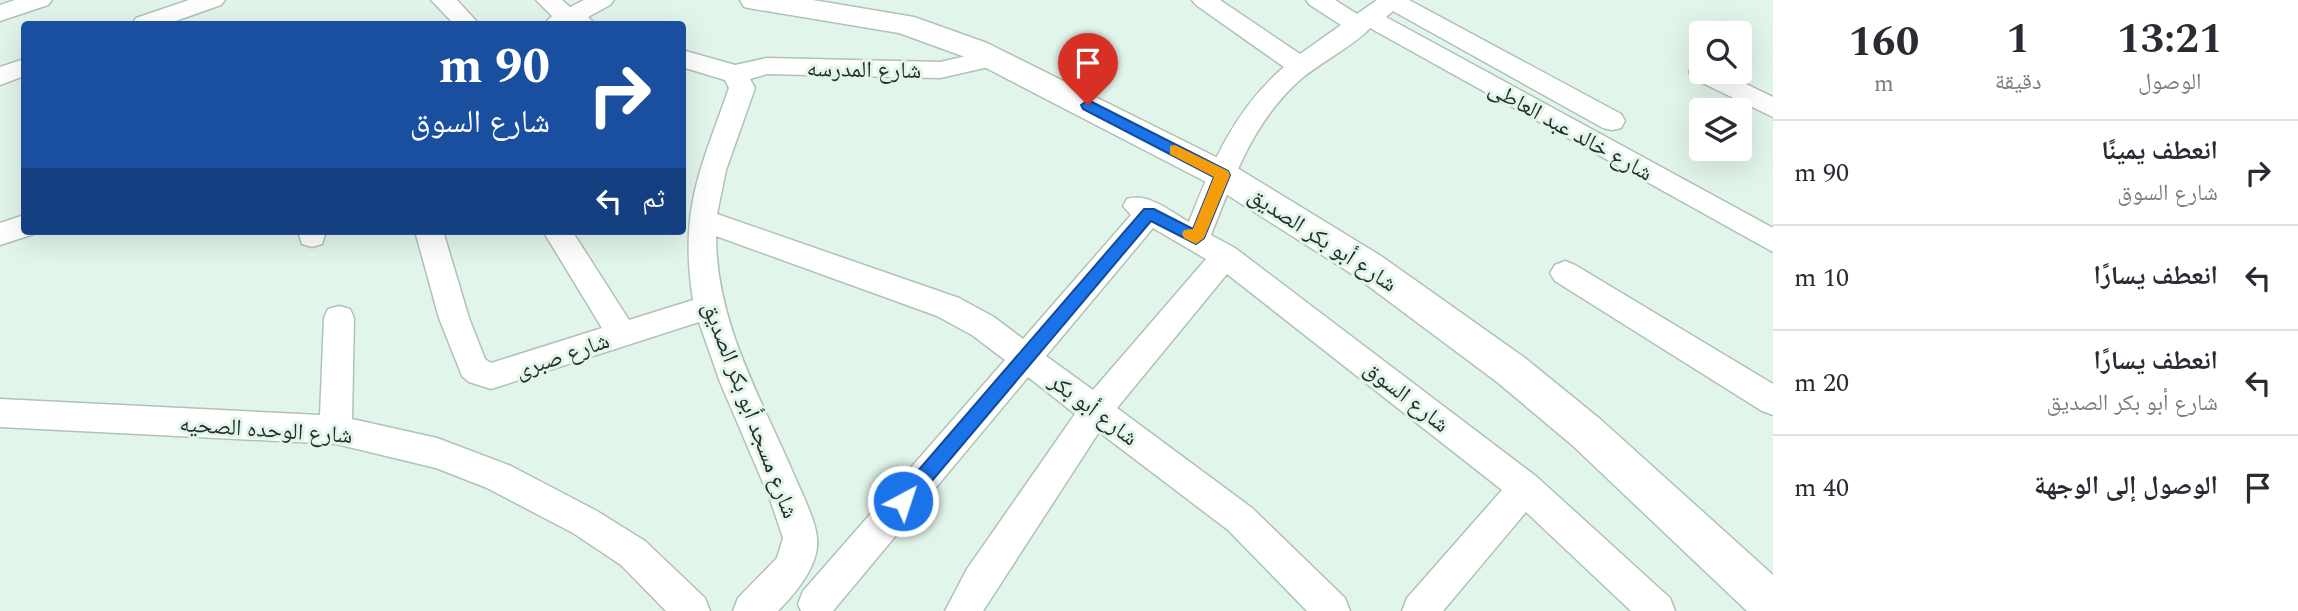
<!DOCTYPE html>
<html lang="ar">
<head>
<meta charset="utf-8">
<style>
  :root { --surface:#fff; --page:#f7f7f7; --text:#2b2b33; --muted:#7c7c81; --line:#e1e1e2 }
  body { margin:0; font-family:Spectral,"Noto Naskh Arabic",serif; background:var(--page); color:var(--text); direction:rtl; height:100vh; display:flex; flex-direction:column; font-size:26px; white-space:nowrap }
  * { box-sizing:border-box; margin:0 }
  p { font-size:23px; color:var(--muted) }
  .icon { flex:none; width:38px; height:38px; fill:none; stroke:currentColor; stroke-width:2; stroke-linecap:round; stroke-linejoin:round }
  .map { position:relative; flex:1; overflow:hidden; direction:ltr }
  .side { display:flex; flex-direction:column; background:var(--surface); width:525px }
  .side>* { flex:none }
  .guide { position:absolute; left:21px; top:21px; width:665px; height:214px; border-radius:7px; box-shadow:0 7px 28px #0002; direction:rtl; background:#1a4fa0; color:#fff; overflow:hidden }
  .fabs { position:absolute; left:1689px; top:21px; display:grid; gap:14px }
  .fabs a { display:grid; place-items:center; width:63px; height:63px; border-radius:7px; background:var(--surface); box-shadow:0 7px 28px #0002; font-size:35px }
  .pin { position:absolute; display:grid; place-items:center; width:60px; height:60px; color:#fff; margin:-72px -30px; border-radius:50% 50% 50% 0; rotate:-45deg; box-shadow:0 0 7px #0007 }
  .pin .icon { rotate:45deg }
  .me { position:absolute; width:77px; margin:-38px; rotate:40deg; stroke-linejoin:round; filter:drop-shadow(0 0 5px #0008) }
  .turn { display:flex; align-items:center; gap:24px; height:147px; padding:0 21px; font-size:32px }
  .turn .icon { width:91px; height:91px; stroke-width:2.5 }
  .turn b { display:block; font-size:49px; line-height:60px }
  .then { display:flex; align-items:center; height:66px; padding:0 21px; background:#0003; gap:14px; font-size:26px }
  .eta { display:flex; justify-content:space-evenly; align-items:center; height:119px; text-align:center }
  .eta b { font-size:42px; font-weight:700; line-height:49px }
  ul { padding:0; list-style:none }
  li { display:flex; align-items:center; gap:21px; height:105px; padding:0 21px; border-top:2px solid var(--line) }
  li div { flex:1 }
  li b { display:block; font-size:26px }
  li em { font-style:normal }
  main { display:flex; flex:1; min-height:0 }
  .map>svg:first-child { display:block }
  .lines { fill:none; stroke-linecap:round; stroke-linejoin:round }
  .minor-casing { stroke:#b0c2b7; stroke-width:3 }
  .tertiary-casing { stroke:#b0c2b7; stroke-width:3 }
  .minor { fill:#fff; fill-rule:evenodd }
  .tertiary { fill:#fff; fill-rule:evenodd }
  .route { fill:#1a73e8; stroke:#114b97; stroke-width:2 }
  .slow { fill:#f59e0b }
  .labels { text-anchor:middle; stroke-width:6; stroke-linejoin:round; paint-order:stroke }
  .street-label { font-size:23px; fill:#272e29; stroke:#e2f5ea }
</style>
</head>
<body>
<main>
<section class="side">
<div class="eta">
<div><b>13:21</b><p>الوصول</p></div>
<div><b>1</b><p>دقيقة</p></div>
<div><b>160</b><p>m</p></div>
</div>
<ul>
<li><svg class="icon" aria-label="right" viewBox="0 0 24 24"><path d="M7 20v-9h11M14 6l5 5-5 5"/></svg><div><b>انعطف يمينًا</b><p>شارع السوق</p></div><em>90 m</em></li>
<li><svg class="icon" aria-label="left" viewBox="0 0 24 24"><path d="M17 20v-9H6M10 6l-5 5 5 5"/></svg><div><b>انعطف يسارًا</b></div><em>10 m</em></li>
<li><svg class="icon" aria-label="left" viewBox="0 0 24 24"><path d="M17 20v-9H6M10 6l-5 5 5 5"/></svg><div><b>انعطف يسارًا</b><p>شارع أبو بكر الصديق</p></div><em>20 m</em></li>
<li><svg class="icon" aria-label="arrive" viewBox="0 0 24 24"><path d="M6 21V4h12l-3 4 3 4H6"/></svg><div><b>الوصول إلى الوجهة</b></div><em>40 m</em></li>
</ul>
</section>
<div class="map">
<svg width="1773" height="611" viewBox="0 0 1773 611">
  <rect width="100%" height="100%" fill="#e2f5ea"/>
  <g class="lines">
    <defs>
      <g id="minor">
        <path d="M15,0H52L48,5L0,21V5Z"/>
        <path d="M189,0H225L221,5L167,24H132L136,18Z"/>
        <path d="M431,0H457L479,24H454Z"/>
        <path d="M536,0H562L570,7L584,0H614L610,5L588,17L595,24H544L552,16Z"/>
        <path d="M1192,0H1220L1300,54L1341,25L1310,5L1306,0H1335L1357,14L1377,0H1409L1621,114L1625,121L1621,128L1612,130L1603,128L1393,11L1386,17L1773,228V252L1370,28C1356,44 1320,63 1301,79C1253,121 1234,177 1211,235L1235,248L1537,477L1670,598L1675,611H1631L1526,512L1443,611H1402L1407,598L1502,490L1227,274L1117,408L1252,508L1345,598L1350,611H1307L1228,530L1099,432L983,611H945L967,569L1075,414L1028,377L833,611H801L798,604L803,591L1005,360L972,335L937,316L716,236C716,320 758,393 791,468C799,488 815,517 817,538C820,565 795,594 778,611H733L738,598L777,558L783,538L770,499L720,382L699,322L491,389L469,382L462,376L439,318L415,231H443L469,318L485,359L491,363L602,328L543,231H572L629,320L693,300C679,209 700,171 729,88L725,80L682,67V50L735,65L767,58L940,62L993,50L1002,52L1005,58L1002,64L940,78L767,74L750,79L755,88L726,170L717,214L959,298L994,317L1023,339L1131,215L1123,206L1127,199C1148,192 1171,212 1189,222C1212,163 1235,109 1284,67L1196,5ZM1153,228L1206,259L1093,390L1046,356Z"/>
        <path d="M24,59V76L0,85V67Z"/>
        <path d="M1701,64V72H1721L1773,97V117L1692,78L1689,72L1692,66Z"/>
        <path d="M24,215V231H35L34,234L0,245V223Z"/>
        <path d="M298,231H326L322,244L312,247L302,244Z"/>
        <path d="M1565,261L1575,265L1773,384V415L1762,411L1555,281L1550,273L1555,265Z"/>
        <path d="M339,306L350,309L354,318L352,419L437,438L511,466L597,511L645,541L705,598L710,611H666L621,565L573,533L487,488L436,468L336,444L0,427V399L320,415L324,318L328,309Z"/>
      </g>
      <path id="tertiary" d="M740,0H813L914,17L987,43L1234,166L1381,256L1525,358L1600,419L1773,575V611H1747L1572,445L1497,382L1355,276L1210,184L965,57L899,33L754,9L744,7Z"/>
    </defs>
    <use href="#minor" class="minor-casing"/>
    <use href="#tertiary" class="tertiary-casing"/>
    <use href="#minor" class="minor"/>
    <use href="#tertiary" class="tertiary"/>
  </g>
  <path class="route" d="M1088,100L1228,171L1230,175L1204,238L1196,244L1151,221L910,507L903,510L897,507L894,501L897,495L1144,209H1154L1193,229L1214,177L1083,109L1081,105Z"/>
  <path class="slow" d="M1175,145L1228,171L1230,175L1204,238L1196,244L1184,238L1182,234L1184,230L1193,229L1214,177L1170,154V146Z"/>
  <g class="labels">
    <g class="street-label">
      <text transform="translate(864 69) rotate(1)" y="8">شارع المدرسه</text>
      <text transform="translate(1571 130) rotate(29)" y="8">شارع خالد عبد العاطى</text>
      <text transform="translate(1323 239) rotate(33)" y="8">شارع أبو بكر الصديق</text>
      <text transform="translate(562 355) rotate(-19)" y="8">شارع صبرى</text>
      <text transform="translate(1407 396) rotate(38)" y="8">شارع السوق</text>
      <text transform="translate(1094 409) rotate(37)" y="8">شارع أبو بكر</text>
      <text transform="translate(751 410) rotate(69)" y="8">شارع مسجد أبو بكر الصديق</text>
      <text transform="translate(266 429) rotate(4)" y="8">شارع الوحده الصحيه</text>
    </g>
  </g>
</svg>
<div class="fabs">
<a><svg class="icon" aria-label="search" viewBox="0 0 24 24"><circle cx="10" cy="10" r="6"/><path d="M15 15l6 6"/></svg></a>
<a><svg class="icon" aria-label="layers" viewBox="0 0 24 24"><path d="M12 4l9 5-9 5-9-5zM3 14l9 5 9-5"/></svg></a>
</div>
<div class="pin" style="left:1088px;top:105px;background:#d93025"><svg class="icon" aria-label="arrive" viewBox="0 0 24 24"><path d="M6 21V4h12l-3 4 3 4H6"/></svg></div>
<svg class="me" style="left:903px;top:501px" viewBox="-20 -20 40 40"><circle r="17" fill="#1a73e8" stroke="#fff" stroke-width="3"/><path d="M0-11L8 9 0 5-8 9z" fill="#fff"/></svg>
<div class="guide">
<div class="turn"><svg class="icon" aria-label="right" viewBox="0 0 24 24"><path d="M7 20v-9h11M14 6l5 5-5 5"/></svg><div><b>90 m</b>شارع السوق</div></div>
<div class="then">ثم<svg class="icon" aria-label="left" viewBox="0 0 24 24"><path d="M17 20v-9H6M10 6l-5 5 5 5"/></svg></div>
</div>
</div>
</main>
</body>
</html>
